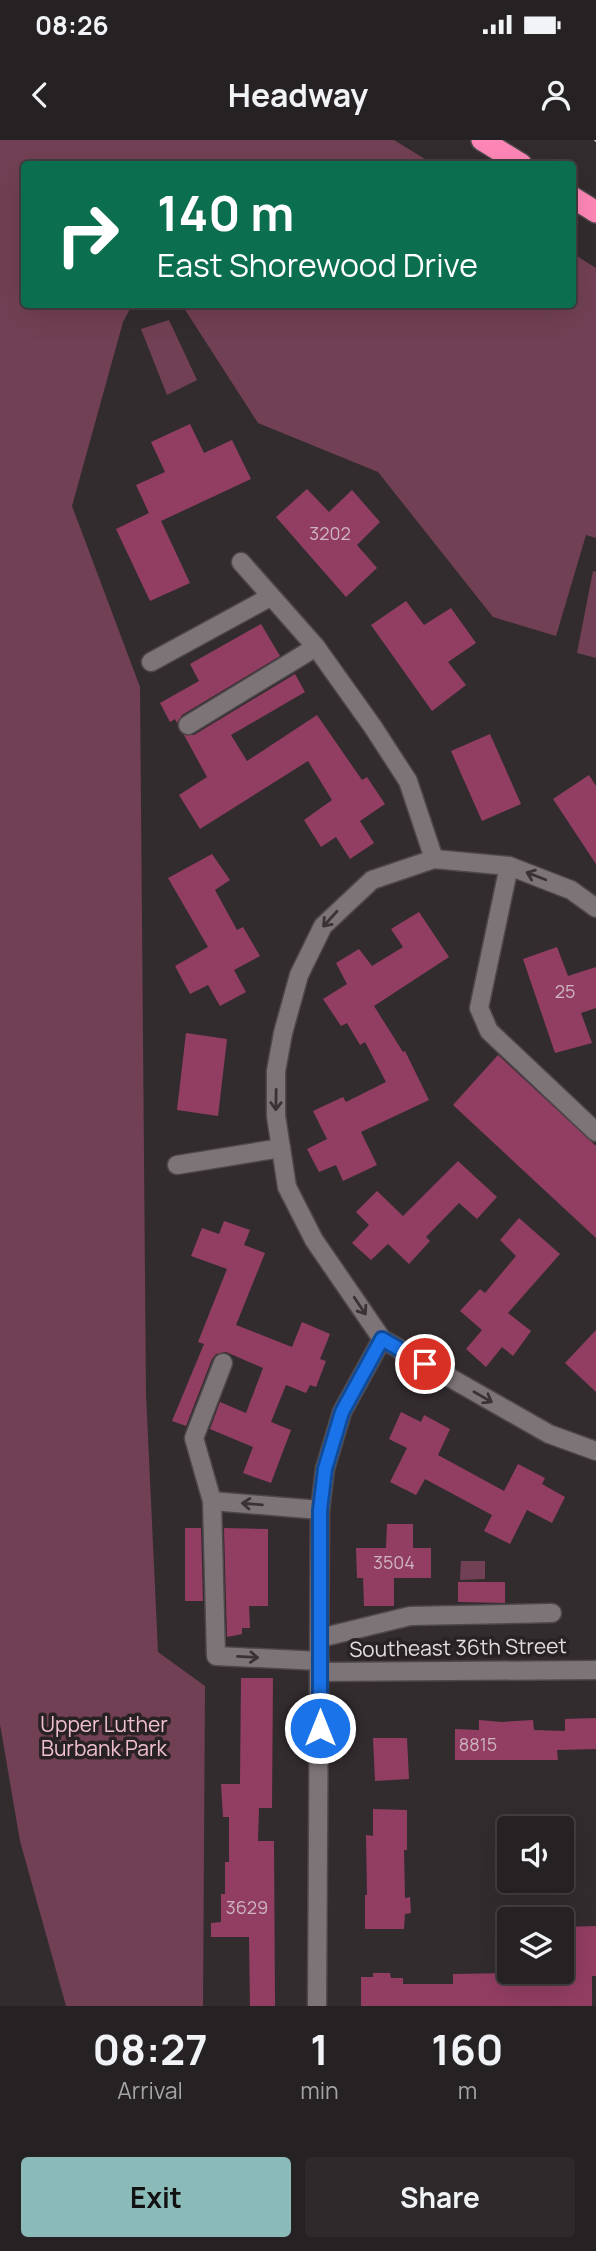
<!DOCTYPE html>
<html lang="en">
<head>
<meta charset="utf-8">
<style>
  :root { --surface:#262122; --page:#2e292a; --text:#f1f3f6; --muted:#a4a3a5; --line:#423e40; --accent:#8bbbb9 }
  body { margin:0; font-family:Manrope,sans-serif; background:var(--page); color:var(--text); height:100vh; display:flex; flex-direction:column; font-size:26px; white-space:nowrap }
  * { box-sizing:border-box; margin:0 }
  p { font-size:23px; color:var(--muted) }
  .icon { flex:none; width:38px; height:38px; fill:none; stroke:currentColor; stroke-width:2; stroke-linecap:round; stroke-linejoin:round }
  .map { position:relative; height:1866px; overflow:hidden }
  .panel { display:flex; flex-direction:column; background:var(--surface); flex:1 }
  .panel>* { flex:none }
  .top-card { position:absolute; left:21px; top:21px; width:555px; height:147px; border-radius:7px; box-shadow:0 7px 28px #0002,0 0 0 2px var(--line); background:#0b6e4f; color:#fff; overflow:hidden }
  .tools { position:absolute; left:497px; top:1676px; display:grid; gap:14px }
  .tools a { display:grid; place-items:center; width:77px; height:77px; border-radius:7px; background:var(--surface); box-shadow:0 7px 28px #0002,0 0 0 2px var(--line); font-size:35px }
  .pin { position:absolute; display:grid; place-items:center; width:60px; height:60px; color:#fff; margin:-30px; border:4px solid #fff; border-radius:50%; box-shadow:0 2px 7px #0007 }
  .me { position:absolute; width:77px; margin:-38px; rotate:0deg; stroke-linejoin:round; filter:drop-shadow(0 0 5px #0008) }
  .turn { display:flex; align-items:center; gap:24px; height:147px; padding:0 21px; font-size:32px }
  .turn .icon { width:91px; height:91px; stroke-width:2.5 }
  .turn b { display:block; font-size:49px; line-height:60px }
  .eta { display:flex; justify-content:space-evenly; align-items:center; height:119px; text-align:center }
  .eta b { font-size:42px; font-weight:700; line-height:49px }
  .button { display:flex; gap:14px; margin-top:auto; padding:14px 21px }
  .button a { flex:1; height:80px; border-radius:7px; background:var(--accent); color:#111; font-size:28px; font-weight:700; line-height:80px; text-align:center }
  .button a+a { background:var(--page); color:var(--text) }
  .status { display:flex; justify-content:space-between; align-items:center; height:49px; padding:0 35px; background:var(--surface); direction:ltr }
  .status svg { height:19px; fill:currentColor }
  header { display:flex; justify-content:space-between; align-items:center; height:91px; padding:0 21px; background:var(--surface); font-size:32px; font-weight:700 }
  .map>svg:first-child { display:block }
  .green { fill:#724054 }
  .building { fill:#923e62 }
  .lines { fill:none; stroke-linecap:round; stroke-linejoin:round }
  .minor-casing { stroke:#4e484a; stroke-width:21 }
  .highway-casing { stroke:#4e484a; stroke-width:24 }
  .minor { stroke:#7d7477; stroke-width:18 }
  .highway { stroke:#ff87b7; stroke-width:21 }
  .tram { stroke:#b3aeaf; stroke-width:2 }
  .oneway { stroke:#3a3235 }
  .route-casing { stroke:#114b97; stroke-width:18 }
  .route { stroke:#1a73e8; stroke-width:12 }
  .labels { text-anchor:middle; stroke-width:7; stroke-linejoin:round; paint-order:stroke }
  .number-label { font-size:18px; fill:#cdb4be }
  .street-label { font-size:21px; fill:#e1dcdd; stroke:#292224 }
  .park-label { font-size:21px; fill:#f1c0d0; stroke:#292224 }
</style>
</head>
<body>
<div class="status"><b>08:26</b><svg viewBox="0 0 49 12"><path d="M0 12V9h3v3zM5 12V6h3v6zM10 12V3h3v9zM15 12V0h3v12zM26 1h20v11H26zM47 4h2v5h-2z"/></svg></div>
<header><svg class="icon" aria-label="back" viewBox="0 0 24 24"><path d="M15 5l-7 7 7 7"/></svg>Headway<svg class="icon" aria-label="person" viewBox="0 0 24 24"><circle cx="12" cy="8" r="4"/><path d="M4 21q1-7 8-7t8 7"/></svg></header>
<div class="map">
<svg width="596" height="1866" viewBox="0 0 596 1866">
  <rect width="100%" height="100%" fill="#332c2e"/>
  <g class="green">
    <path d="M0,0H394L433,24H24V164L132,165L123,182L72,366L140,547L146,1254L158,1512L205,1546L203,1866H66L20,1701L0,1584Z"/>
    <path d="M572,113L596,128V398L586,395L556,496L493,477L378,332L258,283L182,165L572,164Z"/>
    <path d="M169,180L197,240L167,255L141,189Z"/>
    <path d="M593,431L596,432V518L577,513Z"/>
    <path d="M461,1421H485V1439L460,1440Z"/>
  </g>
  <g class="building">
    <path d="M190,284L204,313L232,300L251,339L161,381L190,443L150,461L116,389L149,373L136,345L165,332L151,302Z"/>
    <path d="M307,349L329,372L352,350L380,382L357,405L377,428L346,457L276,377Z"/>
    <path d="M406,461L424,485L451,468L476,503L448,522L466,545L432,571L371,485Z"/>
    <path d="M261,484L280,516L182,575L177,583L175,579L170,582L160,563L199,541L190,524Z"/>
    <path d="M295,534L305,552L231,595L247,621L317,575L362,640L367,637L385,664L360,681L374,703L350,719L336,697L321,707L304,680L332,660L308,621L200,689L179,655L207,637L184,595H194Z"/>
    <path d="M490,594L521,664L482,681L451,611Z"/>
    <path d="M589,635L596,646V724L553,659Z"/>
    <path d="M212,714L230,740L215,750L237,790L243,787L260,816L234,830L246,852L220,866L208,845L190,854L175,826L208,807L168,738Z"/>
    <path d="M419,772L449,817L374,866L403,912L405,911L429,960L361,992L377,1025L343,1041L336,1025L319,1032L307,1009L327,999L313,971L343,957L346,962L386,942L365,902L360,905L347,883L341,886L323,859L347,844L336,823L359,809L372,826L403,807L391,789Z"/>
    <path d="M557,807L568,836L596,827V868L581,873L592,903L555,913L523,819Z"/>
    <path d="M186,893L227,899L218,976L177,970Z"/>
    <path d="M498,915L596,1006V1098L453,965Z"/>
    <path d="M458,1021L497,1057L477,1079L459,1063L426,1097L430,1101L409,1124L388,1104L371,1120L352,1103L369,1085L356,1072L377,1051L403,1076Z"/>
    <path d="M519,1078L560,1114L508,1173L531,1191L513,1216L502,1207L486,1227L466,1209L482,1190L460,1171L480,1149L485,1153L516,1116L500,1100Z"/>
    <path d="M224,1081L250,1090L244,1105L265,1113L236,1185L292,1207L302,1182L330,1194L320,1219L326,1221L316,1247L310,1245L306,1253L286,1245L271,1282L291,1290L271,1343L243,1333L253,1307L210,1289L220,1262L246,1273L263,1228L226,1212L216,1214L212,1219L186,1286L172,1281L204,1204L198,1202L227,1129L191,1116L202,1088L219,1094Z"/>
    <path d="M596,1190V1252L565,1223Z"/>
    <path d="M401,1272L421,1282L424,1275L450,1289L438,1315L504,1351L518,1324L545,1338L542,1344L565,1357L552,1383L527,1370L510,1404L484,1391L492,1375L425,1339L416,1355L390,1342L407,1308L389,1299Z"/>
    <path d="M387,1384H413V1408H431V1438H394V1466H364L363,1438H357L356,1408H386Z"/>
    <path d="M185,1388H201L203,1461H185Z"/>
    <path d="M224,1388L268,1389V1466H249L250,1488H242V1494L227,1497Z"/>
    <path d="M458,1442H505V1463L458,1462Z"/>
    <path d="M241,1538H273L272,1668H259L258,1701H274L275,1866H250L249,1797H211V1783L221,1782V1754H225V1722H229V1677H223L221,1644H240Z"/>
    <path d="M596,1578V1609L557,1610L558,1620H455V1589L479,1590V1580L502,1582L533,1580L534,1590L565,1591V1579Z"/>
    <path d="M373,1598H407L409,1639L375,1641Z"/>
    <path d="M373,1669L407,1670V1710H404L405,1758L410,1757L411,1773L405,1774L404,1789H365V1755H367L366,1695L373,1696Z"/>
    <path d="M596,1786V1836H592V1866H361V1837H373V1833H390L391,1838H403V1844H453V1834L567,1832L566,1787Z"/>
  </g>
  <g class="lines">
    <defs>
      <g id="minor">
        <path d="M241,422L316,507L373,587L408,641L434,719"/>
        <path d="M151,522L270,457"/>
        <path d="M188,585L316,507"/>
        <path d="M509,726L479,868L489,891L596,992"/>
        <path d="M596,768L571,750L509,726L434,719L372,740L323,786L299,835L283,893L276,931V976L287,1047L314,1100L382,1199L549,1294L596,1311"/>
        <path d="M177,1025L281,1008"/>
        <path d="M212,1361L194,1298L223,1223"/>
        <path d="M320,1370L212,1361L216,1516L320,1521"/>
        <path d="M320,1498L410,1476L552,1473"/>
        <path d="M320,1532L596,1530"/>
        <path d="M317,1866L320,1370L325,1329L342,1272L382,1199"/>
      </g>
      <g id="highway">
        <path d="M482,0L521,24"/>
        <path d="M572,57L596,72"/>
      </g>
    </defs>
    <use href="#minor" class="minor-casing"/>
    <use href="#highway" class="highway-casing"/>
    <use href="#minor" class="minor"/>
    <use href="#highway" class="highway"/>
    <path class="tram" d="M595,0L596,1"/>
  </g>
  <defs><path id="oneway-shaft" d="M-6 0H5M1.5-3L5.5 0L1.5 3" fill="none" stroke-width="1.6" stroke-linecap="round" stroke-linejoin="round" transform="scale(1.75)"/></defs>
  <g class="oneway">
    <use href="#oneway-shaft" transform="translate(536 736) rotate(-159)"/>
    <use href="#oneway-shaft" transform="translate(330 779) rotate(132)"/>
    <use href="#oneway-shaft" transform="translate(276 960) rotate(91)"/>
    <use href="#oneway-shaft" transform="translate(360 1166) rotate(56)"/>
    <use href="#oneway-shaft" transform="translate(483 1257) rotate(30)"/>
    <use href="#oneway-shaft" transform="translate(252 1364) rotate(-175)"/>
    <use href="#oneway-shaft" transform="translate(248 1517) rotate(3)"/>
  </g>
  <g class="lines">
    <defs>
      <path id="route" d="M320,1588V1370L325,1329L342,1272L382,1199L425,1224"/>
    </defs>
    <use href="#route" class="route-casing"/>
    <use href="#route" class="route"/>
  </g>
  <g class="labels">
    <g class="number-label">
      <text x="330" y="400">3202</text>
      <text x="565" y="858">25</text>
      <text x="394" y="1429">3504</text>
      <text x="478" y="1611">8815</text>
      <text x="247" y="1774">3629</text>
    </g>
    <g class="street-label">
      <text transform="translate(458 1508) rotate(-1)" y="7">Southeast 36th Street</text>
    </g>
    <g class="park-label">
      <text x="104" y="1592">Upper Luther<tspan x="104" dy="24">Burbank Park</tspan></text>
    </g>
  </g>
</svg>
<div class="tools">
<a><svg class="icon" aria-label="sound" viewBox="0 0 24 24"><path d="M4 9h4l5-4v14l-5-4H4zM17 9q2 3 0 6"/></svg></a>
<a><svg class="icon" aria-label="layers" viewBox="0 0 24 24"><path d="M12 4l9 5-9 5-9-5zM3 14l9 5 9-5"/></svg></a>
</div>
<div class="pin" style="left:425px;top:1224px;background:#d93025"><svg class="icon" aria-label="arrive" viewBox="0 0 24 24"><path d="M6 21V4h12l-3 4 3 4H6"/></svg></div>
<svg class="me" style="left:320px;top:1588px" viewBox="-20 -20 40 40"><circle r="17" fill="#1a73e8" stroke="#fff" stroke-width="3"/><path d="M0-11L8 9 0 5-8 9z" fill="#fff"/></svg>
<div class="top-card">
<div class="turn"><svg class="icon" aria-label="right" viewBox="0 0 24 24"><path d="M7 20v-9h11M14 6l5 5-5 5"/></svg><div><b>140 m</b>East Shorewood Drive</div></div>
</div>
</div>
<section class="panel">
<div class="eta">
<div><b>08:27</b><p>Arrival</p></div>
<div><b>1</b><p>min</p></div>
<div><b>160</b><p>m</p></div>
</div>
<div class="button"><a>Exit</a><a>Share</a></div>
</section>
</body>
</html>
